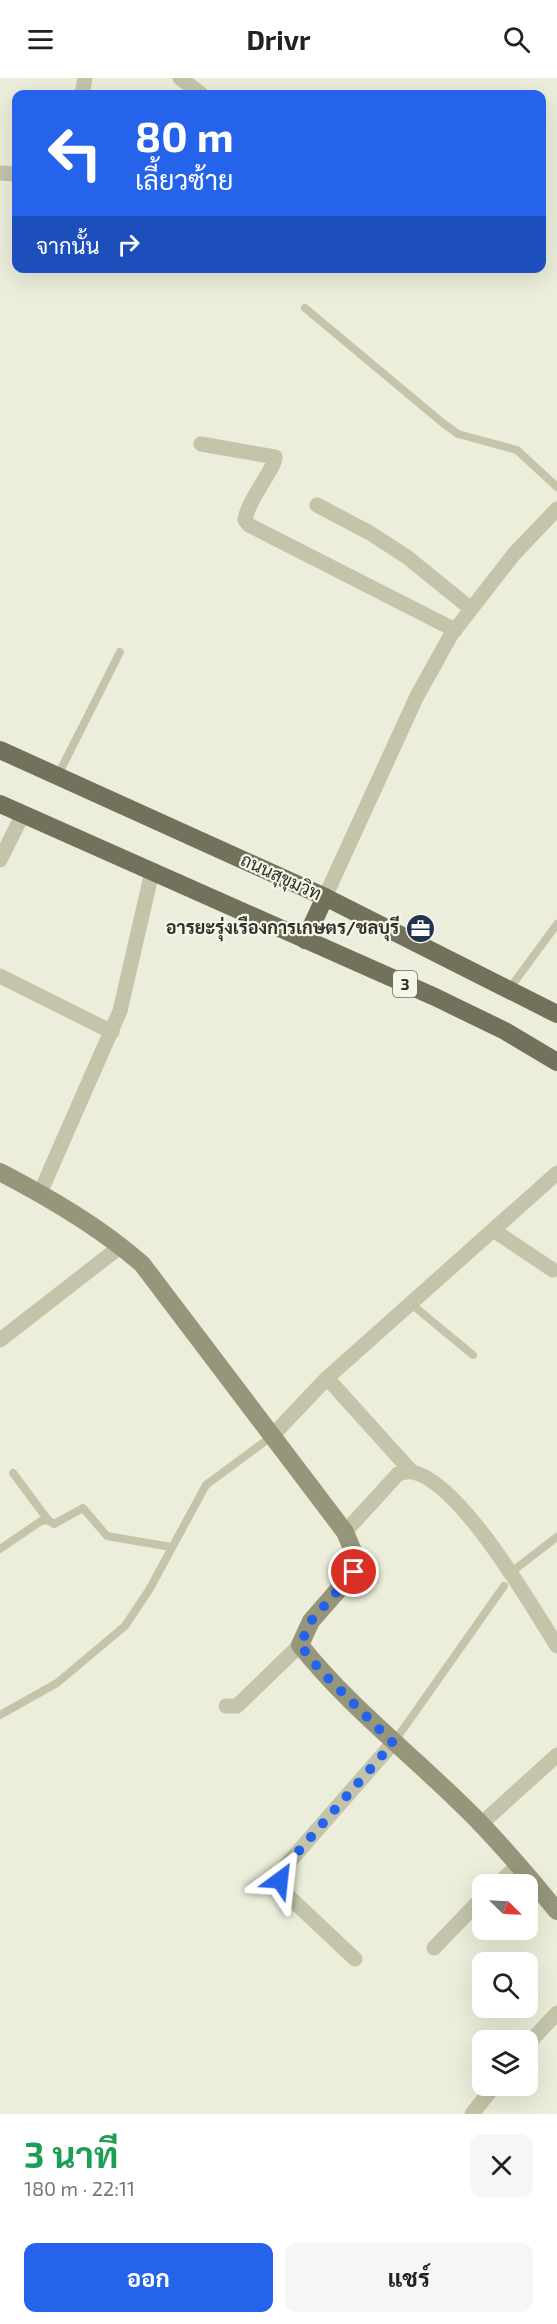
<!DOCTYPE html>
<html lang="th">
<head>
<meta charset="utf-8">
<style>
  :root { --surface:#fff; --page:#f6f6f6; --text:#222; --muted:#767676; --accent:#2563eb }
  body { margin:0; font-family:"Exo 2",Sarabun,sans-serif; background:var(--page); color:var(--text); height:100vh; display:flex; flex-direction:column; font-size:22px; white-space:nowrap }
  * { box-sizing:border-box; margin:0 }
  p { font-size:20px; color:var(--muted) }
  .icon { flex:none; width:33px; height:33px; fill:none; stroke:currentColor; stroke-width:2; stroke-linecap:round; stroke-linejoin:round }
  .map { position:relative; height:2036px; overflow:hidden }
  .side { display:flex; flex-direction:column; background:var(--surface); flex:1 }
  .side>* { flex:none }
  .hud { position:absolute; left:12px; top:12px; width:534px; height:183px; border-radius:12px; box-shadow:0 6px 24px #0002; background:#2563eb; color:#fff; overflow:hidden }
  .needle { width:39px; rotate:114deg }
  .fabs { position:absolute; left:472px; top:1796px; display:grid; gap:12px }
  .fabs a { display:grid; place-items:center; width:66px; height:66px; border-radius:12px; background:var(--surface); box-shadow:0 6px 24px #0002; font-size:30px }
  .pin { position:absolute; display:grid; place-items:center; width:51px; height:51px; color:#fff; margin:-26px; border:3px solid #fff; border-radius:50%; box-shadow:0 2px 6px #0007 }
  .me { position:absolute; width:66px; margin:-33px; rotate:30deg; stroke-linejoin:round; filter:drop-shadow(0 0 4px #0008) }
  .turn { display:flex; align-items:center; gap:21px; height:126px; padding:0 24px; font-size:27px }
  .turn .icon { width:78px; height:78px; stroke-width:2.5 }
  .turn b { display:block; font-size:42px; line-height:51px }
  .then { display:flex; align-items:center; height:57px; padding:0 24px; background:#0003; gap:12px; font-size:22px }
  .round { display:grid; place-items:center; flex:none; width:63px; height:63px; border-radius:12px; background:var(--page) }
  .head { display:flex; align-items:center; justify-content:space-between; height:102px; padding:0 24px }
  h1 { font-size:36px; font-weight:700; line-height:45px; color:#1e9e55 }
  .primary-button { display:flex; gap:12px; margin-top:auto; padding:12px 24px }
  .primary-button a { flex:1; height:69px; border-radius:12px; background:var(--accent); color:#fff; font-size:24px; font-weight:700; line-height:69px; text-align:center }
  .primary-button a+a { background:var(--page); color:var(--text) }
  header { display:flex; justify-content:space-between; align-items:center; height:78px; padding:0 24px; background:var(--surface); font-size:27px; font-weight:700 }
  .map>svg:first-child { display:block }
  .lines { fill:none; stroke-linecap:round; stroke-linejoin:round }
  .lane { stroke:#c3c4a9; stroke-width:8 }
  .street { stroke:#c3c4a9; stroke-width:15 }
  .secondary { stroke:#97967b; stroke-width:18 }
  .primary { stroke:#72715b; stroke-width:18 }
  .route { stroke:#2563eb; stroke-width:10; stroke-dasharray:0 18 }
  .labels { text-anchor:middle; stroke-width:4.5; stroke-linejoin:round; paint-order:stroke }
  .shield { fill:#f4f6e7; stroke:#6c6c61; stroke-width:1.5 }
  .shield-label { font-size:16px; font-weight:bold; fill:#323128 }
  .street-label { font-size:18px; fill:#323128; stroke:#f4f6e7 }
  .poi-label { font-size:18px; font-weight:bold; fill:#323128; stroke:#f4f6e7; text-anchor:end }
</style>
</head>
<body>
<header><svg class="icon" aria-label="menu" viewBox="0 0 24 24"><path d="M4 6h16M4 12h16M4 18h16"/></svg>Drivr<svg class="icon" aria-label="search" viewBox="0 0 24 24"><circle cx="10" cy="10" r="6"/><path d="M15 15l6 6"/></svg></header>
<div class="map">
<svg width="557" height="2036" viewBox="0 0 557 2036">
  <rect width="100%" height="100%" fill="#eceedb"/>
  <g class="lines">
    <g class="lane">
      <path d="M305,230L444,346L458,356L517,372L557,409"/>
      <path d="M58,697L120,574"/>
      <path d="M510,910L557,846"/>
      <path d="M410,1225L473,1277"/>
      <path d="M13,1395L48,1442"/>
      <path d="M0,1471L41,1443L48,1442L54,1446L83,1430L107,1458L171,1469"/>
      <path d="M510,1495L557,1459"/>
      <path d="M0,1637L57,1605L125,1548L149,1512L206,1407L271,1359"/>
      <path d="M394,1664L504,1508"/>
    </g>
    <g class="street">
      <path d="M180,0L201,16"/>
      <path d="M82,16L85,0"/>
      <path d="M0,95L16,96"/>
      <path d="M201,366L275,379C276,389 247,423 245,442L249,447L455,552"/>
      <path d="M317,427L370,455L407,479L470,530"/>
      <path d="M0,782L23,736"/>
      <path d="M325,819L417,618L451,557L514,476L557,431"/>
      <path d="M0,898L112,954"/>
      <path d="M40,1115L120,933L152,794"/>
      <path d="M493,1152L553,1192"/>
      <path d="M0,1262L121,1168"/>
      <path d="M327,1300L411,1393"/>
      <path d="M271,1359L327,1300L557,1095"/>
      <path d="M345,1454L398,1396C402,1395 408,1393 412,1394C460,1403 531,1527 557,1568"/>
      <path d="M226,1628H237L300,1567"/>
      <path d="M481,1746L557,1677"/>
      <path d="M498,1806L518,1787"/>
      <path d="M434,1870L483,1819"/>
      <path d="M355,1881L286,1816L280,1809L283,1791L393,1665"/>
      <path d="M528,1966L557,1935"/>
      <path d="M472,2036L495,2007"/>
    </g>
    <path class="secondary" d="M0,1094C50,1120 100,1149 142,1186L345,1454L355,1478L354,1494L311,1543L300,1567C353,1634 423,1685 482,1747C508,1774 533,1804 557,1833"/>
    <g class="primary">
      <path d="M0,672L325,819L557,936"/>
      <path d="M0,726L435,919L505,953L557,984"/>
      <path d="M305,862L325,819"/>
    </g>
  </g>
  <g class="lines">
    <path class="route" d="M280,1802L283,1791L393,1665L319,1591L300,1567L311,1543L354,1494"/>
  </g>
  <defs>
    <symbol id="office-disc" viewBox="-11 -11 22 22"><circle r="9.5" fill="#23324e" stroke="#f4f6e7"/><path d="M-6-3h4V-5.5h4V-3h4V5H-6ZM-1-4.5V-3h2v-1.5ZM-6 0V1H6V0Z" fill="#fff"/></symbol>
  </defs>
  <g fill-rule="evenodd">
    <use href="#office-disc" x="404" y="834" width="33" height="33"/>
  </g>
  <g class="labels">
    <rect class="shield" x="393" y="893" width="24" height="26" rx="4.5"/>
    <g class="shield-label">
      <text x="405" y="912">3</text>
    </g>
    <g class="street-label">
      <text transform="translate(281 799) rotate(25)" y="6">ถนนสุขุมวิท</text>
    </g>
    <g class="poi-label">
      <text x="399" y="856">อารยะรุ่งเรืองการเกษตร/ชลบุรี</text>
    </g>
  </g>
</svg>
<div class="fabs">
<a><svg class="needle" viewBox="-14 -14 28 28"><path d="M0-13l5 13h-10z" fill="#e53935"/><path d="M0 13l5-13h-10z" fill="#767676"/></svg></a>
<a><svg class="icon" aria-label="search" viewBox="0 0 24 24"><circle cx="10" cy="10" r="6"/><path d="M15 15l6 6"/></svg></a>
<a><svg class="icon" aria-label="layers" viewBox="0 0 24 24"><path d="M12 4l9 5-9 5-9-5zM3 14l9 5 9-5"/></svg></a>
</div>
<div class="pin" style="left:354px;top:1494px;background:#d93025"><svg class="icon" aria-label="arrive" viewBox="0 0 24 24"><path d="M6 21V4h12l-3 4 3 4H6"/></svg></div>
<svg class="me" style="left:280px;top:1802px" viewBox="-20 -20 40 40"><path d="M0-17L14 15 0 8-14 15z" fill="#2563eb" stroke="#fff" stroke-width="4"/></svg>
<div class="hud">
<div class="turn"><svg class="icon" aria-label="left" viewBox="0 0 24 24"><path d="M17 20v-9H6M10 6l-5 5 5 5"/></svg><div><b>80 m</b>เลี้ยวซ้าย</div></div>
<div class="then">จากนั้น<svg class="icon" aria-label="right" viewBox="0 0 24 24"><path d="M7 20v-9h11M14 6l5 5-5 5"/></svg></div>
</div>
</div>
<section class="side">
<div class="head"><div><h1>3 นาที</h1><p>180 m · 22:11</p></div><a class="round"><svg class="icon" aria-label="close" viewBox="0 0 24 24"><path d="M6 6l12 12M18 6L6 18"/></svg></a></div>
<div class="primary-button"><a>ออก</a><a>แชร์</a></div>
</section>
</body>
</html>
